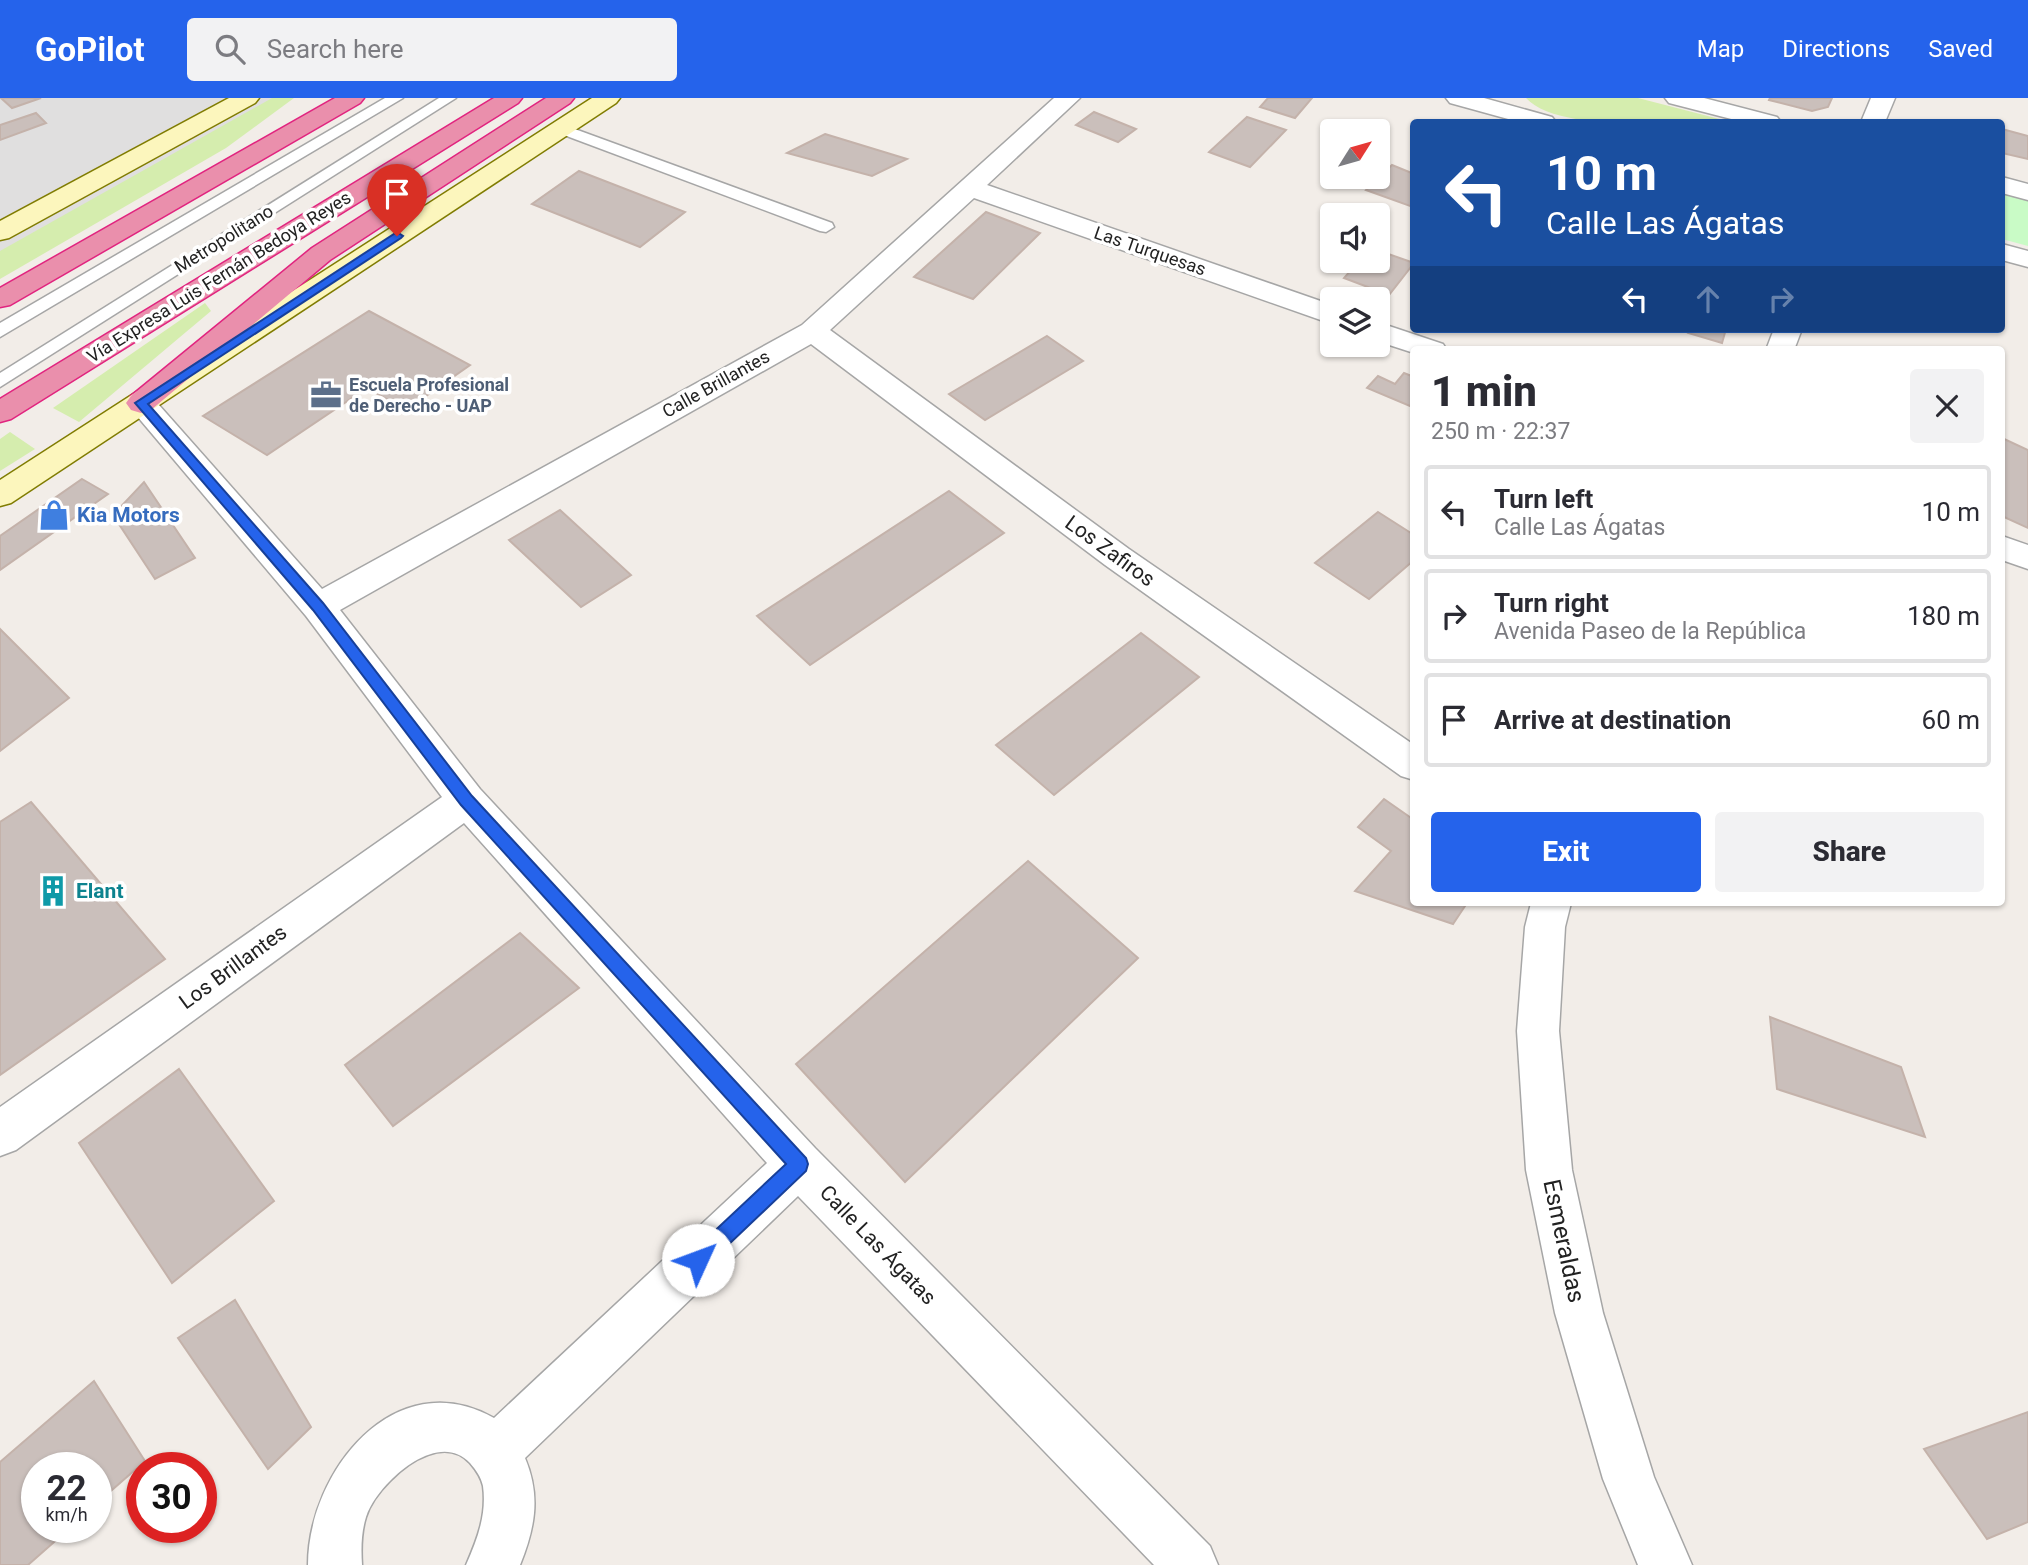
<!DOCTYPE html>
<html lang="en">
<head>
<meta charset="utf-8">
<style>
  :root { --surface:#fff; --page:#f2f2f3; --text:#2b2b33; --muted:#7c7c81; --line:#e1e1e2; --accent:#2563eb }
  body { margin:0; font-family:Roboto,sans-serif; background:var(--page); color:var(--text); height:100vh; display:flex; flex-direction:column; font-size:26px; white-space:nowrap }
  * { box-sizing:border-box; margin:0 }
  p { font-size:23px; color:var(--muted) }
  .icon { flex:none; width:38px; height:38px; fill:none; stroke:currentColor; stroke-width:2; stroke-linecap:round; stroke-linejoin:round }
  .map { position:relative; flex:1; overflow:hidden }
  .side { position:absolute; left:1410px; top:248px; width:595px; height:560px; display:flex; flex-direction:column; background:var(--surface); border-radius:7px; box-shadow:0 2px 5px #0004 }
  .side>* { flex:none }
  .hud { position:absolute; left:1410px; top:21px; width:595px; height:214px; border-radius:7px; box-shadow:0 2px 5px #0004; background:#1a4fa0; color:#fff; overflow:hidden }
  .needle { width:46px; rotate:53deg }
  .fabs { position:absolute; left:1320px; top:21px; display:grid; gap:14px }
  .fabs a { display:grid; place-items:center; width:70px; height:70px; border-radius:7px; background:var(--surface); box-shadow:0 2px 5px #0004; font-size:35px }
  .speed { position:absolute; left:21px; top:1354px; display:flex; gap:14px; font-size:35px; font-weight:700; text-align:center }
  .speed>* { display:grid; place-content:center; width:91px; height:91px; border-radius:50%; background:var(--surface); box-shadow:0 2px 5px #0004; line-height:1 }
  .speed small { font-size:18px; font-weight:400 }
  .speed .limit { border:10px solid #d22; background:#fff; color:#111 }
  .pin { position:absolute; display:grid; place-items:center; width:60px; height:60px; color:#fff; margin:-72px -30px; border-radius:50% 50% 50% 0; rotate:-45deg; box-shadow:0 0 7px #0007 }
  .pin .icon { rotate:45deg }
  .me { position:absolute; width:77px; margin:-38px; rotate:47deg; stroke-linejoin:round; filter:drop-shadow(0 0 5px #0008) }
  .turn { display:flex; align-items:center; gap:24px; height:147px; padding:0 21px; font-size:32px }
  .turn .icon { width:91px; height:91px; stroke-width:2.5 }
  .turn b { display:block; font-size:49px; line-height:60px }
  .lanes { display:flex; align-items:center; height:66px; padding:0 21px; background:#0003; justify-content:center; gap:35px; direction:ltr }
  .lanes .off { opacity:.35 }
  .round { display:grid; place-items:center; flex:none; width:74px; height:74px; border-radius:7px; background:var(--page) }
  .overview { display:flex; align-items:center; justify-content:space-between; height:119px; padding:0 21px }
  h1 { font-size:42px; font-weight:800; line-height:52px }
  .primary-button { display:flex; gap:14px; margin-top:auto; padding:14px 21px }
  .primary-button a { flex:1; height:80px; border-radius:7px; background:var(--accent); color:#fff; font-size:28px; font-weight:800; line-height:80px; text-align:center }
  .primary-button a+a { background:var(--page); color:var(--text) }
  ul { padding:0; list-style:none }
  li { display:flex; align-items:center; gap:21px; height:94px; margin:0 14px 10px; padding:0 7px; border:4px solid var(--line); border-radius:7px }
  li div { flex:1 }
  li b { display:block; font-size:26px }
  li em { font-style:normal }
  header { display:flex; align-items:center; gap:42px; box-sizing:border-box; height:98px; padding:0 35px; background:var(--accent); color:#fff }
  header strong { font-size:33px }
  nav { display:flex; gap:38px; margin-inline-start:auto; font-size:24px }
  .search { width:490px; height:63px; background:var(--page); display:flex; align-items:center; gap:18px; box-sizing:border-box; padding:0 24px; border-radius:7px; color:var(--muted); font-size:26px }
  .map>svg:first-child { display:block }
  .residential { fill:#e0dfdf }
  .grass { fill:#d5edae }
  .park { fill:#c9fbc6 }
  .building { fill:#cabfbb; stroke:#c4b2aa; stroke-width:2 }
  .lines { fill:none; stroke-linecap:round; stroke-linejoin:round }
  .service-casing { stroke:#a6a6a6; stroke-width:3 }
  .minor-casing { stroke:#a6a6a6; stroke-width:3 }
  .tertiary-casing { stroke:#a6a6a6; stroke-width:3 }
  .secondary-casing { stroke:#807c02; stroke-width:3 }
  .motorway-casing { stroke:#e1247f; stroke-width:3 }
  .service { fill:#fff; fill-rule:evenodd }
  .minor { fill:#fff; fill-rule:evenodd }
  .tertiary { fill:#fff; fill-rule:evenodd }
  .secondary { fill:#fcf6bd; fill-rule:evenodd }
  .motorway { fill:#ea8fac; fill-rule:evenodd }
  .route { fill:#2563eb; stroke:#184099; stroke-width:2 }
  .labels { text-anchor:middle; stroke-width:7; stroke-linejoin:round; paint-order:stroke }
  .far-street-label { font-size:18px; fill:#222; stroke:#fff }
  .far-service-label { font-size:18px; font-weight:bold; fill:#4e5e75; stroke:#fff; text-anchor:start }
  .shop-label { font-size:21px; font-weight:bold; fill:#366cbe; stroke:#fff; text-anchor:start }
  .street-label { font-size:21px; fill:#222; stroke:#fff }
  .culture-label { font-size:21px; font-weight:bold; fill:#0d838f; stroke:#fff; text-anchor:start }
  .near-street-label { font-size:24px; fill:#222; stroke:#fff }
</style>
</head>
<body>
<header>
<strong>GoPilot</strong>
<div class="search"><svg class="icon" aria-label="search" viewBox="0 0 24 24"><circle cx="10" cy="10" r="6"/><path d="M15 15l6 6"/></svg>Search here</div>
<nav><a>Map</a><a>Directions</a><a>Saved</a></nav>
</header>
<div class="map">
<svg width="2028" height="1467" viewBox="0 0 2028 1467">
  <rect width="100%" height="100%" fill="#f2ede8"/>
  <path class="residential" d="M0,0H284L0,167Z"/>
  <g class="grass">
    <path d="M272,0H294L226,50L0,181V153Z"/>
    <path d="M1526,0H1638L1731,24C1684,25 1557,35 1526,0Z"/>
    <path d="M205,205L211,213L79,324L53,310Z"/>
    <path d="M10,334L35,351L0,373V341Z"/>
  </g>
  <path class="park" d="M2002,96L2028,103V148L2002,141Z"/>
  <g class="building">
    <path d="M1,0H41L12,10Z"/>
    <path d="M1268,0H1312L1295,20L1260,9Z"/>
    <path d="M1770,0H1832L1828,9L1812,13L1769,2Z"/>
    <path d="M1094,14L1136,31L1118,44L1076,27Z"/>
    <path d="M36,15L46,25L0,42V27Z"/>
    <path d="M1247,19L1286,32L1250,69L1209,54Z"/>
    <path d="M2002,31L2028,38V61L2002,55Z"/>
    <path d="M825,36L907,61L872,78L787,55Z"/>
    <path d="M1392,67L1414,76V105L1410,108L1366,92Z"/>
    <path d="M579,73L685,114L640,149L532,106Z"/>
    <path d="M986,114L1040,135L973,201L914,179Z"/>
    <path d="M1377,152L1414,165L1389,197L1344,180L1359,163H1377Z"/>
    <path d="M369,213L470,267L406,312L367,290L267,357L203,318Z"/>
    <path d="M1690,231H1726L1722,245L1688,235Z"/>
    <path d="M1047,238L1083,263L985,322L949,296Z"/>
    <path d="M1404,275L1414,279V303L1410,308L1367,290L1378,278L1395,286Z"/>
    <path d="M2002,340L2028,352V430L2002,418Z"/>
    <path d="M82,381L108,396L0,472V438Z"/>
    <path d="M144,384L195,460L155,481L113,417Z"/>
    <path d="M949,393L1004,435L810,567L757,518Z"/>
    <path d="M560,412L631,477L581,509L509,442Z"/>
    <path d="M1378,414L1414,437V462L1369,501L1315,465Z"/>
    <path d="M0,531L69,600L0,653Z"/>
    <path d="M1141,535L1199,579L1054,697L996,647Z"/>
    <path d="M1384,701L1414,722V805H1467L1453,826L1355,793L1391,753L1358,729Z"/>
    <path d="M31,704L165,861L0,977V724Z"/>
    <path d="M1028,763L1138,860L905,1084L796,966Z"/>
    <path d="M520,835L579,890L393,1028L345,967Z"/>
    <path d="M1770,919L1901,969L1925,1039L1777,991Z"/>
    <path d="M179,971L274,1103L172,1185L79,1045Z"/>
    <path d="M235,1202L311,1329L268,1371L178,1240Z"/>
    <path d="M94,1283L145,1363L96,1406V1370H37V1430H70L28,1467H0V1364Z"/>
    <path d="M2028,1314V1424L1987,1441L1924,1351Z"/>
  </g>
  <g class="lines">
    <defs>
      <g id="service">
        <path d="M385,0H403L0,239V225Z"/>
        <path d="M439,0H456L0,289V275Z"/>
        <path d="M561,26L832,125L834,129L826,134L820,133L556,34L553,31Z"/>
      </g>
      <g id="minor">
        <path d="M1054,0H1080L987,87L1332,207V226L974,100L830,232L1129,451L1414,647V682L1401,678L1105,467L811,246L340,512L480,691L815,1050L1210,1448L1218,1467H1154L798,1098L525,1360C541,1398 535,1430 520,1467H466C477,1442 487,1417 483,1388C481,1379 476,1372 470,1365C446,1339 409,1363 390,1383C381,1392 370,1406 366,1419C361,1435 361,1451 362,1467H308C308,1374 395,1264 494,1320L767,1065L464,725L16,1052L0,1058V1009L442,699L306,518L126,305L131,298L141,295L151,298L322,491L802,227Z"/>
        <path d="M1377,224L1443,246L1447,252H1414V255L1377,243Z"/>
        <path d="M2002,438L2028,447V471L2002,462Z"/>
      </g>
      <g id="tertiary">
        <path d="M1446,0H1484L1552,19L1556,24H1519L1450,5Z"/>
        <path d="M1665,0H1704L1777,19L1781,24H1743L1669,5Z"/>
        <path d="M1871,0H1895L1885,24H1861Z"/>
        <path d="M2002,79L2028,86V102L2002,95Z"/>
        <path d="M2002,146L2028,153V169L2002,162Z"/>
        <path d="M1774,231H1802L1794,252H1766Z"/>
        <path d="M1531,805H1571L1565,829L1559,933L1572,1072L1603,1215L1654,1379L1692,1467H1638L1603,1381L1555,1215L1526,1072L1517,933L1525,829Z"/>
      </g>
      <g id="secondary">
        <path d="M229,0H259L255,5L9,140L0,142V123Z"/>
        <path d="M592,0H620L616,5L11,405L0,408V382Z"/>
      </g>
      <g id="motorway">
        <path d="M335,0H364L360,5L10,207L0,209V190Z"/>
        <path d="M494,0H522L518,5L11,321L0,324V301Z"/>
        <path d="M546,0H574L570,5L330,162L151,312L141,315L131,312L126,305L131,298L312,150Z"/>
      </g>
    </defs>
    <use href="#service" class="service-casing"/>
    <use href="#minor" class="minor-casing"/>
    <use href="#tertiary" class="tertiary-casing"/>
    <use href="#secondary" class="secondary-casing"/>
    <use href="#motorway" class="motorway-casing"/>
    <use href="#service" class="service"/>
    <use href="#minor" class="minor"/>
    <use href="#tertiary" class="tertiary"/>
    <use href="#secondary" class="secondary"/>
    <use href="#motorway" class="motorway"/>
  </g>
  <path class="route" d="M397,134L403,138L401,140L148,306L323,505L472,698L806,1060L808,1066L806,1073L705,1169L698,1172L691,1169L688,1162L691,1155L786,1066L461,707L313,512L135,305Z"/>
  <defs>
    <symbol id="office-bare" viewBox="-9 -9 18 18"><path d="M-6-3h4V-5.5h4V-3h4V5H-6ZM-1-4.5V-3h2v-1.5ZM-6 0V1H6V0Z" fill="#5c6f8a" stroke="#fff" stroke-width="2.5" paint-order="stroke"/></symbol>
    <symbol id="shop-bare" viewBox="-9 -9 18 18"><path d="M-5-2.5h2.3a2.7 3.5 0 0 1 5.4 0H5L5.5 6h-11ZM-1.5-2.5h3a1.5 2.3 0 0 0-3 0Z" fill="#3f7fe0" stroke="#fff" stroke-width="2.5" paint-order="stroke"/></symbol>
    <symbol id="building-bare" viewBox="-9 -9 18 18"><path d="M-4-6H4V6H1V3H-1V6H-4ZM-2.5-4.3h1.7v1.8h-1.7ZM.8-4.3h1.7v1.8H.8ZM-2.5-1h1.7V.8h-1.7ZM.8-1h1.7V.8H.8Z" fill="#0f9aa8" stroke="#fff" stroke-width="2.5" paint-order="stroke"/></symbol>
  </defs>
  <g fill-rule="evenodd">
    <use href="#office-bare" x="304" y="275" width="44" height="44"/>
    <use href="#shop-bare" x="32" y="395" width="44" height="44"/>
    <use href="#building-bare" x="31" y="771" width="44" height="44"/>
  </g>
  <g class="labels">
    <g class="far-street-label">
      <text transform="translate(224 141) rotate(-32)" y="6">Metropolitano</text>
      <text transform="translate(1150 153) rotate(19)" y="6">Las Turquesas</text>
      <text transform="translate(219 179) rotate(-32)" y="6">Vía Expresa Luis Fernán Bedoya Reyes</text>
      <text transform="translate(716 286) rotate(-29)" y="6">Calle Brillantes</text>
    </g>
    <g class="far-service-label">
      <text x="349" y="293">Escuela Profesional<tspan x="349" dy="21">de Derecho - UAP</tspan></text>
    </g>
    <g class="shop-label">
      <text x="77" y="424">Kia Motors</text>
    </g>
    <g class="street-label">
      <text transform="translate(1110 453) rotate(36)" y="7">Los Zafiros</text>
      <text transform="translate(233 869) rotate(-36)" y="7">Los Brillantes</text>
      <text transform="translate(878 1147) rotate(46)" y="7">Calle Las Ágatas</text>
    </g>
    <g class="culture-label">
      <text x="76" y="800">Elant</text>
    </g>
    <g class="near-street-label">
      <text transform="translate(1564 1143) rotate(78)" y="8">Esmeraldas</text>
    </g>
  </g>
</svg>
<div class="fabs">
<a><svg class="needle" viewBox="-14 -14 28 28"><path d="M0-13l5 13h-10z" fill="#e53935"/><path d="M0 13l5-13h-10z" fill="#7c7c81"/></svg></a>
<a><svg class="icon" aria-label="sound" viewBox="0 0 24 24"><path d="M4 9h4l5-4v14l-5-4H4zM17 9q2 3 0 6"/></svg></a>
<a><svg class="icon" aria-label="layers" viewBox="0 0 24 24"><path d="M12 4l9 5-9 5-9-5zM3 14l9 5 9-5"/></svg></a>
</div>
<div class="speed"><div>22<small>km/h</small></div><div class="limit">30</div></div>
<div class="pin" style="left:397px;top:138px;background:#d93025"><svg class="icon" aria-label="arrive" viewBox="0 0 24 24"><path d="M6 21V4h12l-3 4 3 4H6"/></svg></div>
<svg class="me" style="left:698px;top:1162px" viewBox="-20 -20 40 40"><circle r="19" fill="#fff"/><path d="M0-13L10 11 0 6-10 11z" fill="#2563eb"/></svg>
<div class="hud">
<div class="turn"><svg class="icon" aria-label="left" viewBox="0 0 24 24"><path d="M17 20v-9H6M10 6l-5 5 5 5"/></svg><div><b>10 m</b>Calle Las Ágatas</div></div>
<div class="lanes"><svg class="icon" aria-label="left" viewBox="0 0 24 24"><path d="M17 20v-9H6M10 6l-5 5 5 5"/></svg><svg class="icon off" aria-label="ahead" viewBox="0 0 24 24"><path d="M12 20V5M6 11l6-6 6 6"/></svg><svg class="icon off" aria-label="right" viewBox="0 0 24 24"><path d="M7 20v-9h11M14 6l5 5-5 5"/></svg></div>
</div>
<section class="side">
<div class="overview"><div><h1>1 min</h1><p>250 m · 22:37</p></div><a class="round"><svg class="icon" aria-label="close" viewBox="0 0 24 24"><path d="M6 6l12 12M18 6L6 18"/></svg></a></div>
<ul>
<li><svg class="icon" aria-label="left" viewBox="0 0 24 24"><path d="M17 20v-9H6M10 6l-5 5 5 5"/></svg><div><b>Turn left</b><p>Calle Las Ágatas</p></div><em>10 m</em></li>
<li><svg class="icon" aria-label="right" viewBox="0 0 24 24"><path d="M7 20v-9h11M14 6l5 5-5 5"/></svg><div><b>Turn right</b><p>Avenida Paseo de la República</p></div><em>180 m</em></li>
<li><svg class="icon" aria-label="arrive" viewBox="0 0 24 24"><path d="M6 21V4h12l-3 4 3 4H6"/></svg><div><b>Arrive at destination</b></div><em>60 m</em></li>
</ul>
<div class="primary-button"><a>Exit</a><a>Share</a></div>
</section>
</div>
</body>
</html>
